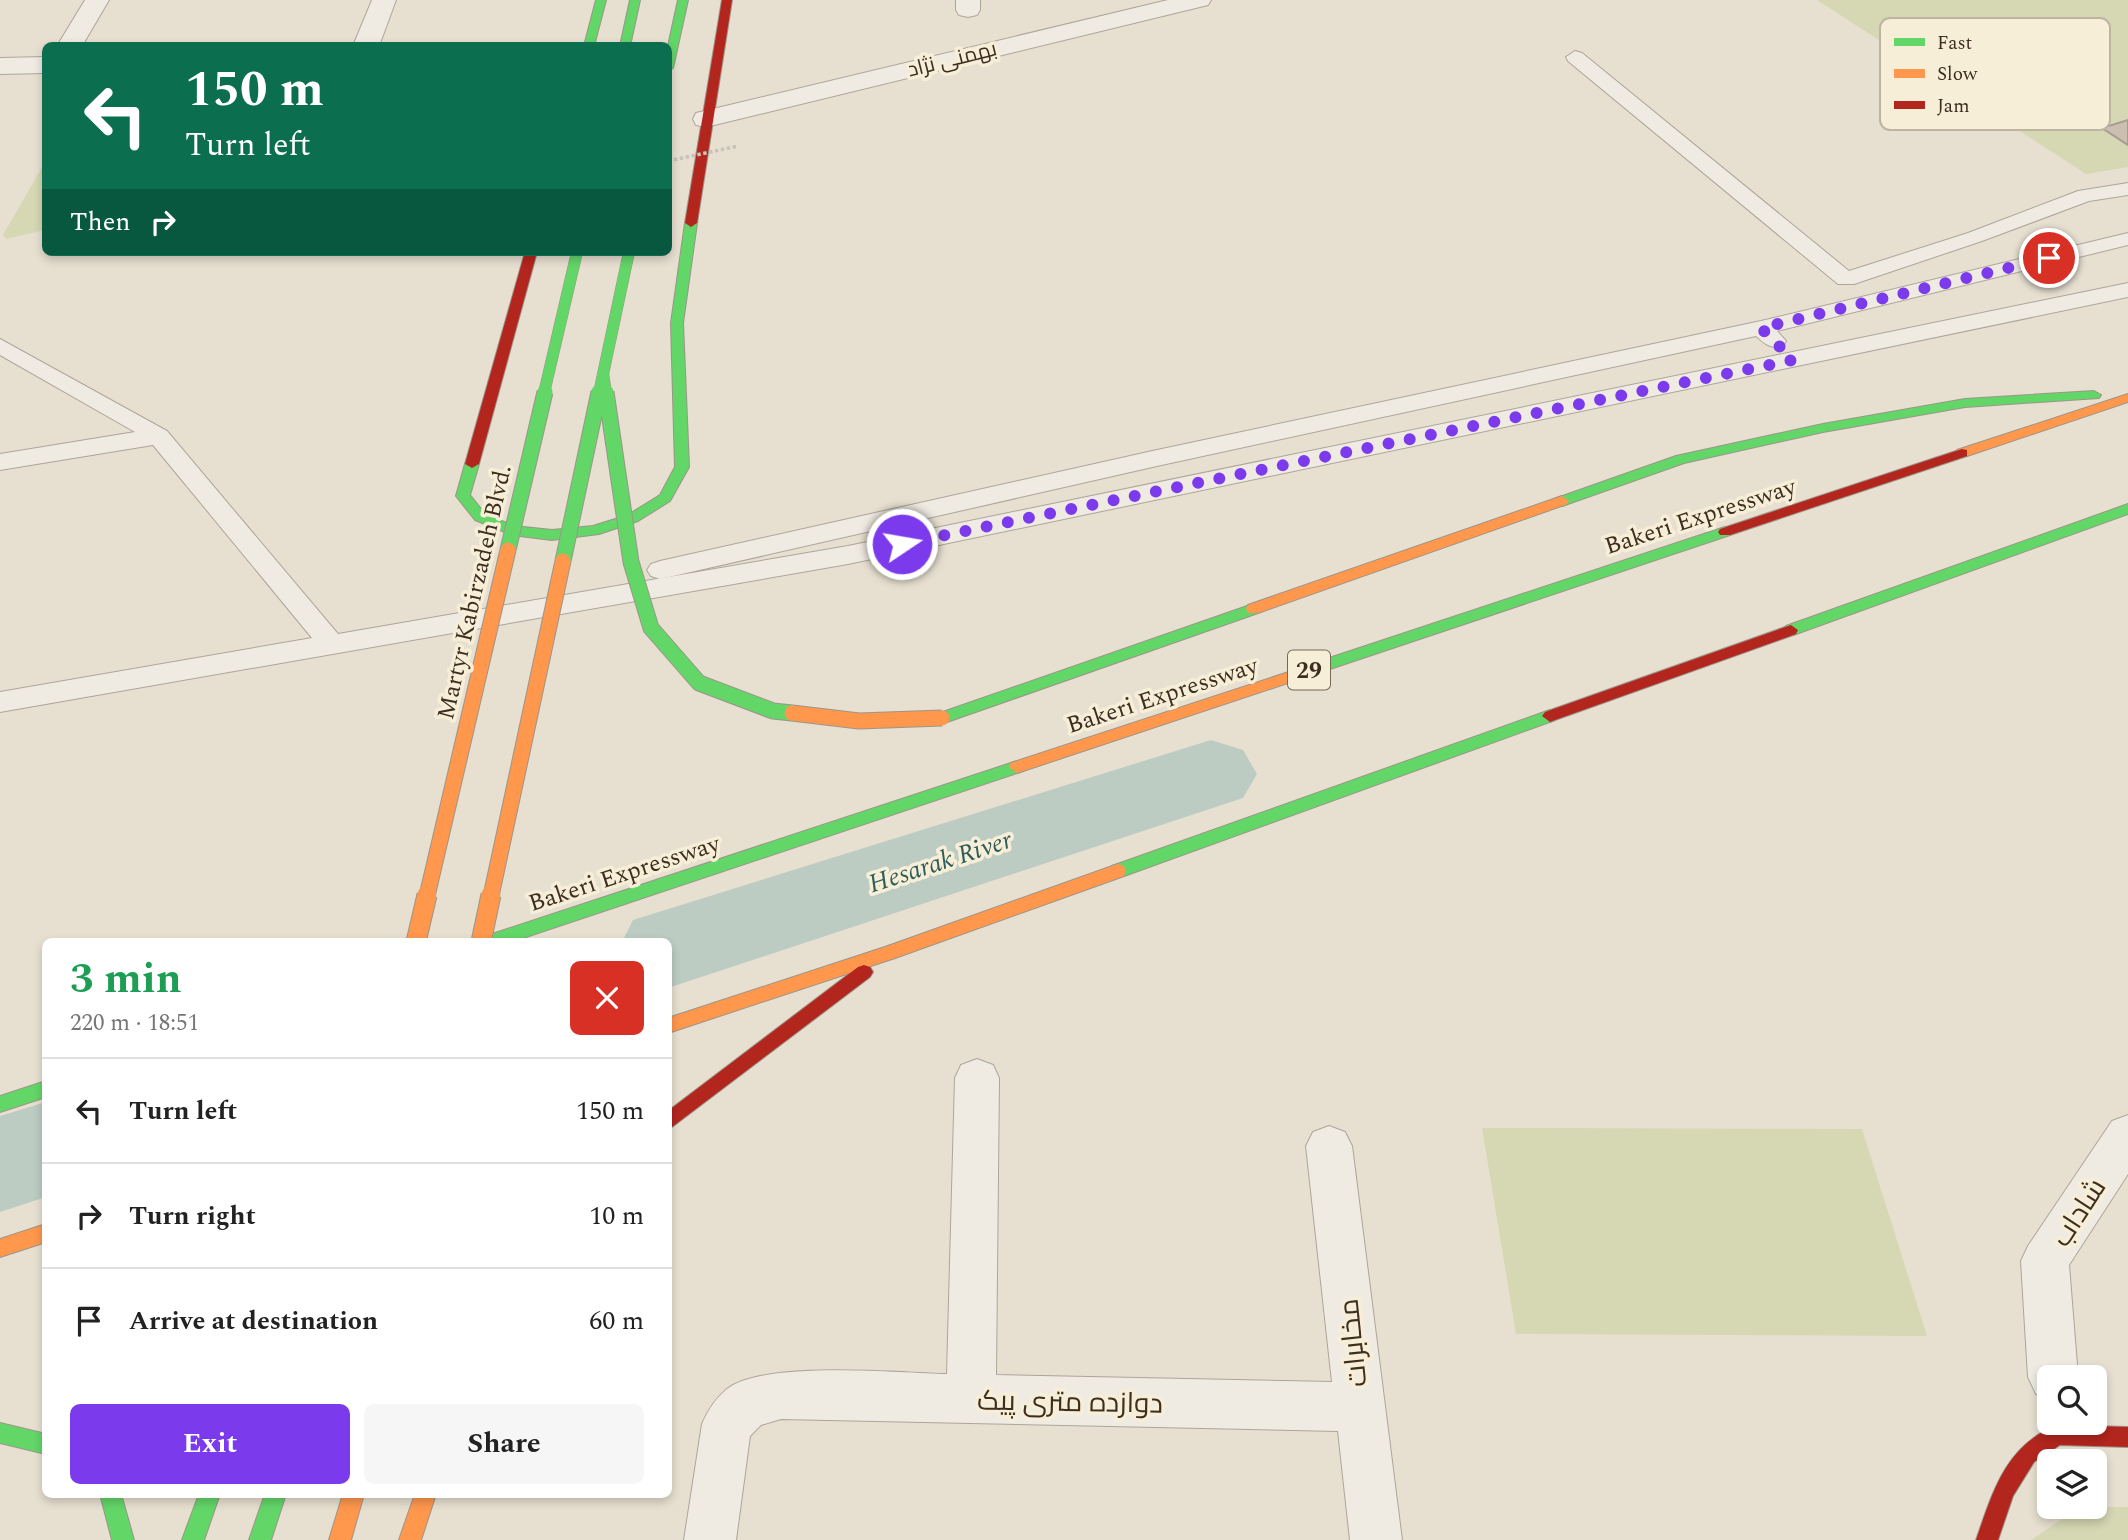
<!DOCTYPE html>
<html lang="en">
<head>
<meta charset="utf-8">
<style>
  :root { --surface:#fff; --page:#f6f6f6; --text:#222; --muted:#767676; --line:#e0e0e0; --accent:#7c3aed }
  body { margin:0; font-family:Spectral,Cairo,serif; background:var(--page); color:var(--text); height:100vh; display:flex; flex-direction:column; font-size:26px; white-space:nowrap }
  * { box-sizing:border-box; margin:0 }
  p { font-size:23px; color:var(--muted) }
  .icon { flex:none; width:38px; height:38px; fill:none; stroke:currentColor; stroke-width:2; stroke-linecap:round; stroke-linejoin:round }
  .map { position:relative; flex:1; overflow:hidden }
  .panel { position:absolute; left:42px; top:938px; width:630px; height:560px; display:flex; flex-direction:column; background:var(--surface); border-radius:10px; box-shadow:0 4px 10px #0003 }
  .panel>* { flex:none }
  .banner { position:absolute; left:42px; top:42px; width:630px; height:214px; border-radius:10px; box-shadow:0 4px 10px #0003; background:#0b6e4f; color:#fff; overflow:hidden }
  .fabs { position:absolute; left:2037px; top:1365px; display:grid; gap:14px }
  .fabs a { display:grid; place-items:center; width:70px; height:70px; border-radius:10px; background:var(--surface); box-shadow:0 4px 10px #0003; font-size:35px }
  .pin { position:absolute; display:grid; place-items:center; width:60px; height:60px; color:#fff; margin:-30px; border:4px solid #fff; border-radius:50%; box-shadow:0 2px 7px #0007 }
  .me { position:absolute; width:77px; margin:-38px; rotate:78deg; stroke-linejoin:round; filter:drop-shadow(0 0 5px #0008) }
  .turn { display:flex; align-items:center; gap:24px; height:147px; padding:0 28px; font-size:32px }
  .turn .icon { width:91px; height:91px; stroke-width:2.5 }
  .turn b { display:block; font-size:49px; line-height:60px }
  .then { display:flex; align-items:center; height:66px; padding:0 28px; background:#0003; gap:14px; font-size:26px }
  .round { display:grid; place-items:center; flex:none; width:74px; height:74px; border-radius:10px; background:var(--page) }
  .head { display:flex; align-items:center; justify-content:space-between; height:119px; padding:0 28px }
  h1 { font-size:42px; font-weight:700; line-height:52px; color:#1e9e55 }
  .button { display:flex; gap:14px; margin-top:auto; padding:14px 28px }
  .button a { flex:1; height:80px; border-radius:10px; background:var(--accent); color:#fff; font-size:28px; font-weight:700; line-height:80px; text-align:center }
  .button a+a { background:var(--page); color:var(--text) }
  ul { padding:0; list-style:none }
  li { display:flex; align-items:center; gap:21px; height:105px; padding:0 28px; border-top:2px solid var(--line) }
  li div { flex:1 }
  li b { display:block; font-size:26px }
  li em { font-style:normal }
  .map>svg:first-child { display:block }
  .green { fill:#d6d7b3 }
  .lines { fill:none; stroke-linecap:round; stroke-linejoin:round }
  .river { fill:#bcccc2; fill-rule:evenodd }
  .building { fill:#cbbfb2; stroke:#a89c90; stroke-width:2 }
  .lane-casing { stroke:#ada599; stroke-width:2 }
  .street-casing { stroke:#ada599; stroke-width:2 }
  .fast-casing { stroke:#9c958a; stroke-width:2 }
  .slow-casing { stroke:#9c958a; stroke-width:2 }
  .jam-casing { stroke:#9c958a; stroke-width:2 }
  .lane { fill:#efebe3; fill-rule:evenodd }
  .street { fill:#efebe3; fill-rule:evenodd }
  .fast { fill:#63d668; fill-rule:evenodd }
  .slow { fill:#ff974d; fill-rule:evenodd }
  .jam { fill:#b3261e; fill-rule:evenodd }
  .fast-bridge-far1-casing { stroke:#9c958a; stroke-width:12; stroke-linecap:butt }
  .fast-bridge-casing { stroke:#9c958a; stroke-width:17; stroke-linecap:butt }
  .slow-bridge-far1-casing { stroke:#9c958a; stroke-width:17; stroke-linecap:butt }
  .slow-bridge-casing { stroke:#9c958a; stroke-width:21; stroke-linecap:butt }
  .path-bridge { stroke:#c8c2b9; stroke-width:3.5; stroke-dasharray:3.5 2.5; stroke-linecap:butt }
  .fast-bridge-far1 { stroke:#63d668; stroke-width:11 }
  .fast-bridge { stroke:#63d668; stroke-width:15 }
  .slow-bridge-far1 { stroke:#ff974d; stroke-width:15 }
  .slow-bridge { stroke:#ff974d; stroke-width:19 }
  .route { stroke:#7c3aed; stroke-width:12; stroke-dasharray:0 21.6 }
  .labels { text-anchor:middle; stroke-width:7; stroke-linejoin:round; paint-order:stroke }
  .far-street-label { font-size:21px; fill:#3d2e20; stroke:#f7eed8 }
  .shield { fill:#f7eed8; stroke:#756857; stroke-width:2 }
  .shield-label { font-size:23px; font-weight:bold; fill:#3d2e20 }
  .street-label { font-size:24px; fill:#3d2e20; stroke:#f7eed8 }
  .water-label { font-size:26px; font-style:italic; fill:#2f5d5a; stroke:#f7eed8 }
  .near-street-label { font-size:28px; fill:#3d2e20; stroke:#f7eed8 }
  .key { fill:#f7eed8; stroke:#bfb4a1; stroke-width:2 }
  .key-label { font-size:19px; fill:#3d2e20 }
</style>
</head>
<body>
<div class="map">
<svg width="2128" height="1540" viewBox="0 0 2128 1540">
  <rect width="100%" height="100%" fill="#e7e0d1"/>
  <g class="green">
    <path d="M1817,0H2128V167L2086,174Z"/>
    <path d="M45,162V230L6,239L3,235Z"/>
    <path d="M1482,1128L1862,1129L1927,1336L1516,1334Z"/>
    <path d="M2080,1507H2128V1540H2031Z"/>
  </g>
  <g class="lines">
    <g class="river">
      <path d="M1211,740L1243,750L1257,774L1243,798L668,988V942H622L633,920Z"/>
      <path d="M46,1102V1197L0,1212V1116Z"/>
    </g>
  </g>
  <path class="building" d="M2128,120V145L2102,128Z"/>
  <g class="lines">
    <defs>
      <g id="lane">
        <path d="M1575,51L1582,53L1849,271L1968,233L2078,191L2128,183V195L2089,201L1982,241L1854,284H1838L1568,61L1566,57Z"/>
        <path d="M2128,233V245L1777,331L1786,341L1783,346C1770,349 1765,344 1756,336L1157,466L660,579L651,576L647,570L651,564L660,561L1157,450L1761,321Z"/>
        <path d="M2128,283V297L848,564L0,712V692L312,638L153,445L0,470V454L135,432L0,355V339L167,431L338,634L848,546Z"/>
      </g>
      <g id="street">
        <path d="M85,0H109L82,46H57Z"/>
        <path d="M372,0H396L379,46H353Z"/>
        <path d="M956,0H980V10L977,15L968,17L959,15L956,10Z"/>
        <path d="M1168,0H1211L1208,5L706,127L696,125L693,119L696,113Z"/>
        <path d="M46,57V73L0,74V58Z"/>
        <path d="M977,1059L993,1065L999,1078L996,1375L1332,1382L1306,1146L1313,1132L1329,1126L1345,1132L1352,1146L1402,1540H1350L1338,1431L781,1419L761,1425L750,1436L736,1540H684L702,1424C708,1410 715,1399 727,1389C764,1360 897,1373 947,1374L955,1078L961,1065Z"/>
        <path d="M2128,1115V1174L2069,1265L2078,1377H2049V1399L2036,1394L2028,1377L2021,1261L2028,1246L2112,1121Z"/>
      </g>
      <g id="fast">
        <path d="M596,0H606L594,46H584Z"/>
        <path d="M630,0H640L630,46H620Z"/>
        <path d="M678,0H688L673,68L668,71V46Z"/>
        <path d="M691,219L697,223L683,323L689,467L670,501L638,521L599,534L552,540L512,535L475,520L456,496L465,464L472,460L479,464L470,495L485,514L514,526L552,530L593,526L628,515L660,495L675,467L671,323L685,223Z"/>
        <path d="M2094,391L2101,395L2099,398L1965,407L1823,432L1684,463L1562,506L1555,501L1557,498L1676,456L1823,424L1965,399Z"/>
        <path d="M2128,504V514L1796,634L1791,635L1784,630L1786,626Z"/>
        <path d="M1725,527L1732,532L1730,535L1309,676H1299L1296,672L1299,668Z"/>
        <path d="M1253,604L1260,609L1258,613L947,722H937L934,718L937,714Z"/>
        <path d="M1550,710L1558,716L1555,720L1124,876H1112L1110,871L1112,866Z"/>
        <path d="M1017,761L1023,763L1025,767L1023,771L511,942H481L483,937L489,935Z"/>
        <path d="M46,1081V1097L0,1112V1096Z"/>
        <path d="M0,1423L46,1434V1454L0,1443Z"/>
        <path d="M100,1494H121L134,1540H112Z"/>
        <path d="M199,1494H220L204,1540H182Z"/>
        <path d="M265,1494H286L271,1540H249Z"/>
      </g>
      <g id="slow">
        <path d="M2128,394V402L1967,456H1957L1955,453L1957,450Z"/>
        <path d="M1562,496L1569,501L1567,504L1258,613H1248L1246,609L1248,605Z"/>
        <path d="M1304,667L1312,672L1309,676L1017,773L1009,767L1011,763Z"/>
        <path d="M1118,864L1124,866L1126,871L1124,876L895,958L668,1033V1018L885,947Z"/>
        <path d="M46,1224V1242L0,1257V1239Z"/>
        <path d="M343,1494H364L351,1540H329Z"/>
        <path d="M415,1494H436L421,1540H399Z"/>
      </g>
      <g id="jam">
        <path d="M722,0H732L697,223L691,227L685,223Z"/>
        <path d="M525,252H537L479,464L472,468L465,464Z"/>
        <path d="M1962,449L1967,450V456L1730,535H1720L1718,532L1720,529Z"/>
        <path d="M1791,625L1798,630L1796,634L1555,720L1550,722L1542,716L1545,712Z"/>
        <path d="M864,965L870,967L873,972L870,977L668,1130V1111L858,967Z"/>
        <path d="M2057,1425L2128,1427V1447L2060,1445L2034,1462L2013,1496L1998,1540H1976C1993,1492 2005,1446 2057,1425Z"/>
      </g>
    </defs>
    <use href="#lane" class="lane-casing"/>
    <use href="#street" class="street-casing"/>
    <use href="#fast" class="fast-casing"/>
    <use href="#slow" class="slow-casing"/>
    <use href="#jam" class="jam-casing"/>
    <use href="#lane" class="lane"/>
    <use href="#street" class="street"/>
    <use href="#fast" class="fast"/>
    <use href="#slow" class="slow"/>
    <use href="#jam" class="jam"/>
    <defs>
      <g id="fast-bridge-far1">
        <path d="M603,373L606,393"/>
        <path d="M544,393L577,252"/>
        <path d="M599,393L629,252"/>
      </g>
      <g id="fast-bridge">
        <path d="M606,392L631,562L651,628L699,683L773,711L792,713"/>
        <path d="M508,550L545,392"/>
        <path d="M563,561L599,392"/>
      </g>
      <g id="slow-bridge-far1">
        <path d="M792,713L859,721L942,718"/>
        <path d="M427,896L508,550"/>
        <path d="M491,896L563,561"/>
      </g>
      <g id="slow-bridge">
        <path d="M416,942L427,895"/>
        <path d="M481,942L491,895"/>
      </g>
    </defs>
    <use href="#fast-bridge-far1" class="fast-bridge-far1-casing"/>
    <use href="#fast-bridge" class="fast-bridge-casing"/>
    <use href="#slow-bridge-far1" class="slow-bridge-far1-casing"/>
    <use href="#slow-bridge" class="slow-bridge-casing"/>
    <path class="path-bridge" d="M668,161L738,146"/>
    <use href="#fast-bridge-far1" class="fast-bridge-far1"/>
    <use href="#fast-bridge" class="fast-bridge"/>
    <use href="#slow-bridge-far1" class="slow-bridge-far1"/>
    <use href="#slow-bridge" class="slow-bridge"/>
  </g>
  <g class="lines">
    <path class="route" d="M902,544L1793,360L1761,328L2049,258"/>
  </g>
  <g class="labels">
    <g class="far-street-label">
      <text transform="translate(952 59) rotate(-14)" y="7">بهمنی نژاد</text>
    </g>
    <rect class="shield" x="1288" y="650.5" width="42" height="39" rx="5"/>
    <g class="shield-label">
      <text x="1309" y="678">29</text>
    </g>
    <g class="street-label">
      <text transform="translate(1700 516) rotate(-18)" y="8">Bakeri Expressway</text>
      <text transform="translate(474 592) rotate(-77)" y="8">Martyr Kabirzadeh Blvd.</text>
      <text transform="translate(1162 695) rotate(-18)" y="8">Bakeri Expressway</text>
      <text transform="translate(624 873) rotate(-18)" y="8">Bakeri Expressway</text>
    </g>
    <g class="water-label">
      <text transform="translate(940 861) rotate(-18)" y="9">Hesarak River</text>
    </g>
    <g class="near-street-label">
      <text transform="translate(2078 1212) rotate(-57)" y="10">شاداب</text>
      <text transform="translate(1352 1343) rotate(-96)" y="10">مخابرات</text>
      <text transform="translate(1070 1401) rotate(1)" y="10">دوازده متری پیک</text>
    </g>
  </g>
  <rect x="1880" y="18" width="230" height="112" rx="10" class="key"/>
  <rect x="1894" y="38" width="31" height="8" fill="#63d668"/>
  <rect x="1894" y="69" width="31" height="9" fill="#ff974d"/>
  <rect x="1894" y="101" width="31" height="8" fill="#b3261e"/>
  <g class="key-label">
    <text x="1937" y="49">Fast</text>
    <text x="1937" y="80">Slow</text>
    <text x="1937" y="112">Jam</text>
  </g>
</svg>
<div class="fabs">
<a><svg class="icon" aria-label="search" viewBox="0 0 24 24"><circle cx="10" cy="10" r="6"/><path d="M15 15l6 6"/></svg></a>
<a><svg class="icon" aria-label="layers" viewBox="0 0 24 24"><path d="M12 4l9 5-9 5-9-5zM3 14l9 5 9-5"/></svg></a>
</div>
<div class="pin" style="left:2049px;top:258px;background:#d93025"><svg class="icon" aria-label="arrive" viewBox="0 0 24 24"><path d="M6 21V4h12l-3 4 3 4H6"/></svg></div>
<svg class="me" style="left:902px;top:544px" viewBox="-20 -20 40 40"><circle r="17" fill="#7c3aed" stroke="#fff" stroke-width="3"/><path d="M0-11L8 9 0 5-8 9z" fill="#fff"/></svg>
<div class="banner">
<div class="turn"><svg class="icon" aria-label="left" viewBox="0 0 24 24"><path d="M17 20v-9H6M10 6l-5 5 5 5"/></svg><div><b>150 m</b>Turn left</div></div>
<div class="then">Then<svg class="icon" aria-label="right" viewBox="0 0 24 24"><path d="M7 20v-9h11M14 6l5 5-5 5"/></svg></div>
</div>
<section class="panel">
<div class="head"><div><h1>3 min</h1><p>220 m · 18:51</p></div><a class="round" style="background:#d93025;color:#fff"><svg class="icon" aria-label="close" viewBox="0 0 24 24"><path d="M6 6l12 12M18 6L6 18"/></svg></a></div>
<ul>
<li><svg class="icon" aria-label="left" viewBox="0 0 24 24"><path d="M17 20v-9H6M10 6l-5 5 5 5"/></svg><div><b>Turn left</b></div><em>150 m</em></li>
<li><svg class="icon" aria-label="right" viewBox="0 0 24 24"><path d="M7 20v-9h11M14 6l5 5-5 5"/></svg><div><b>Turn right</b></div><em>10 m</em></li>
<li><svg class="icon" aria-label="arrive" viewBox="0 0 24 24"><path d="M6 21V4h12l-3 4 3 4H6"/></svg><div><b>Arrive at destination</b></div><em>60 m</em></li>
</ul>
<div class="button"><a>Exit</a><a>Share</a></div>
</section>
</div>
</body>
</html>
